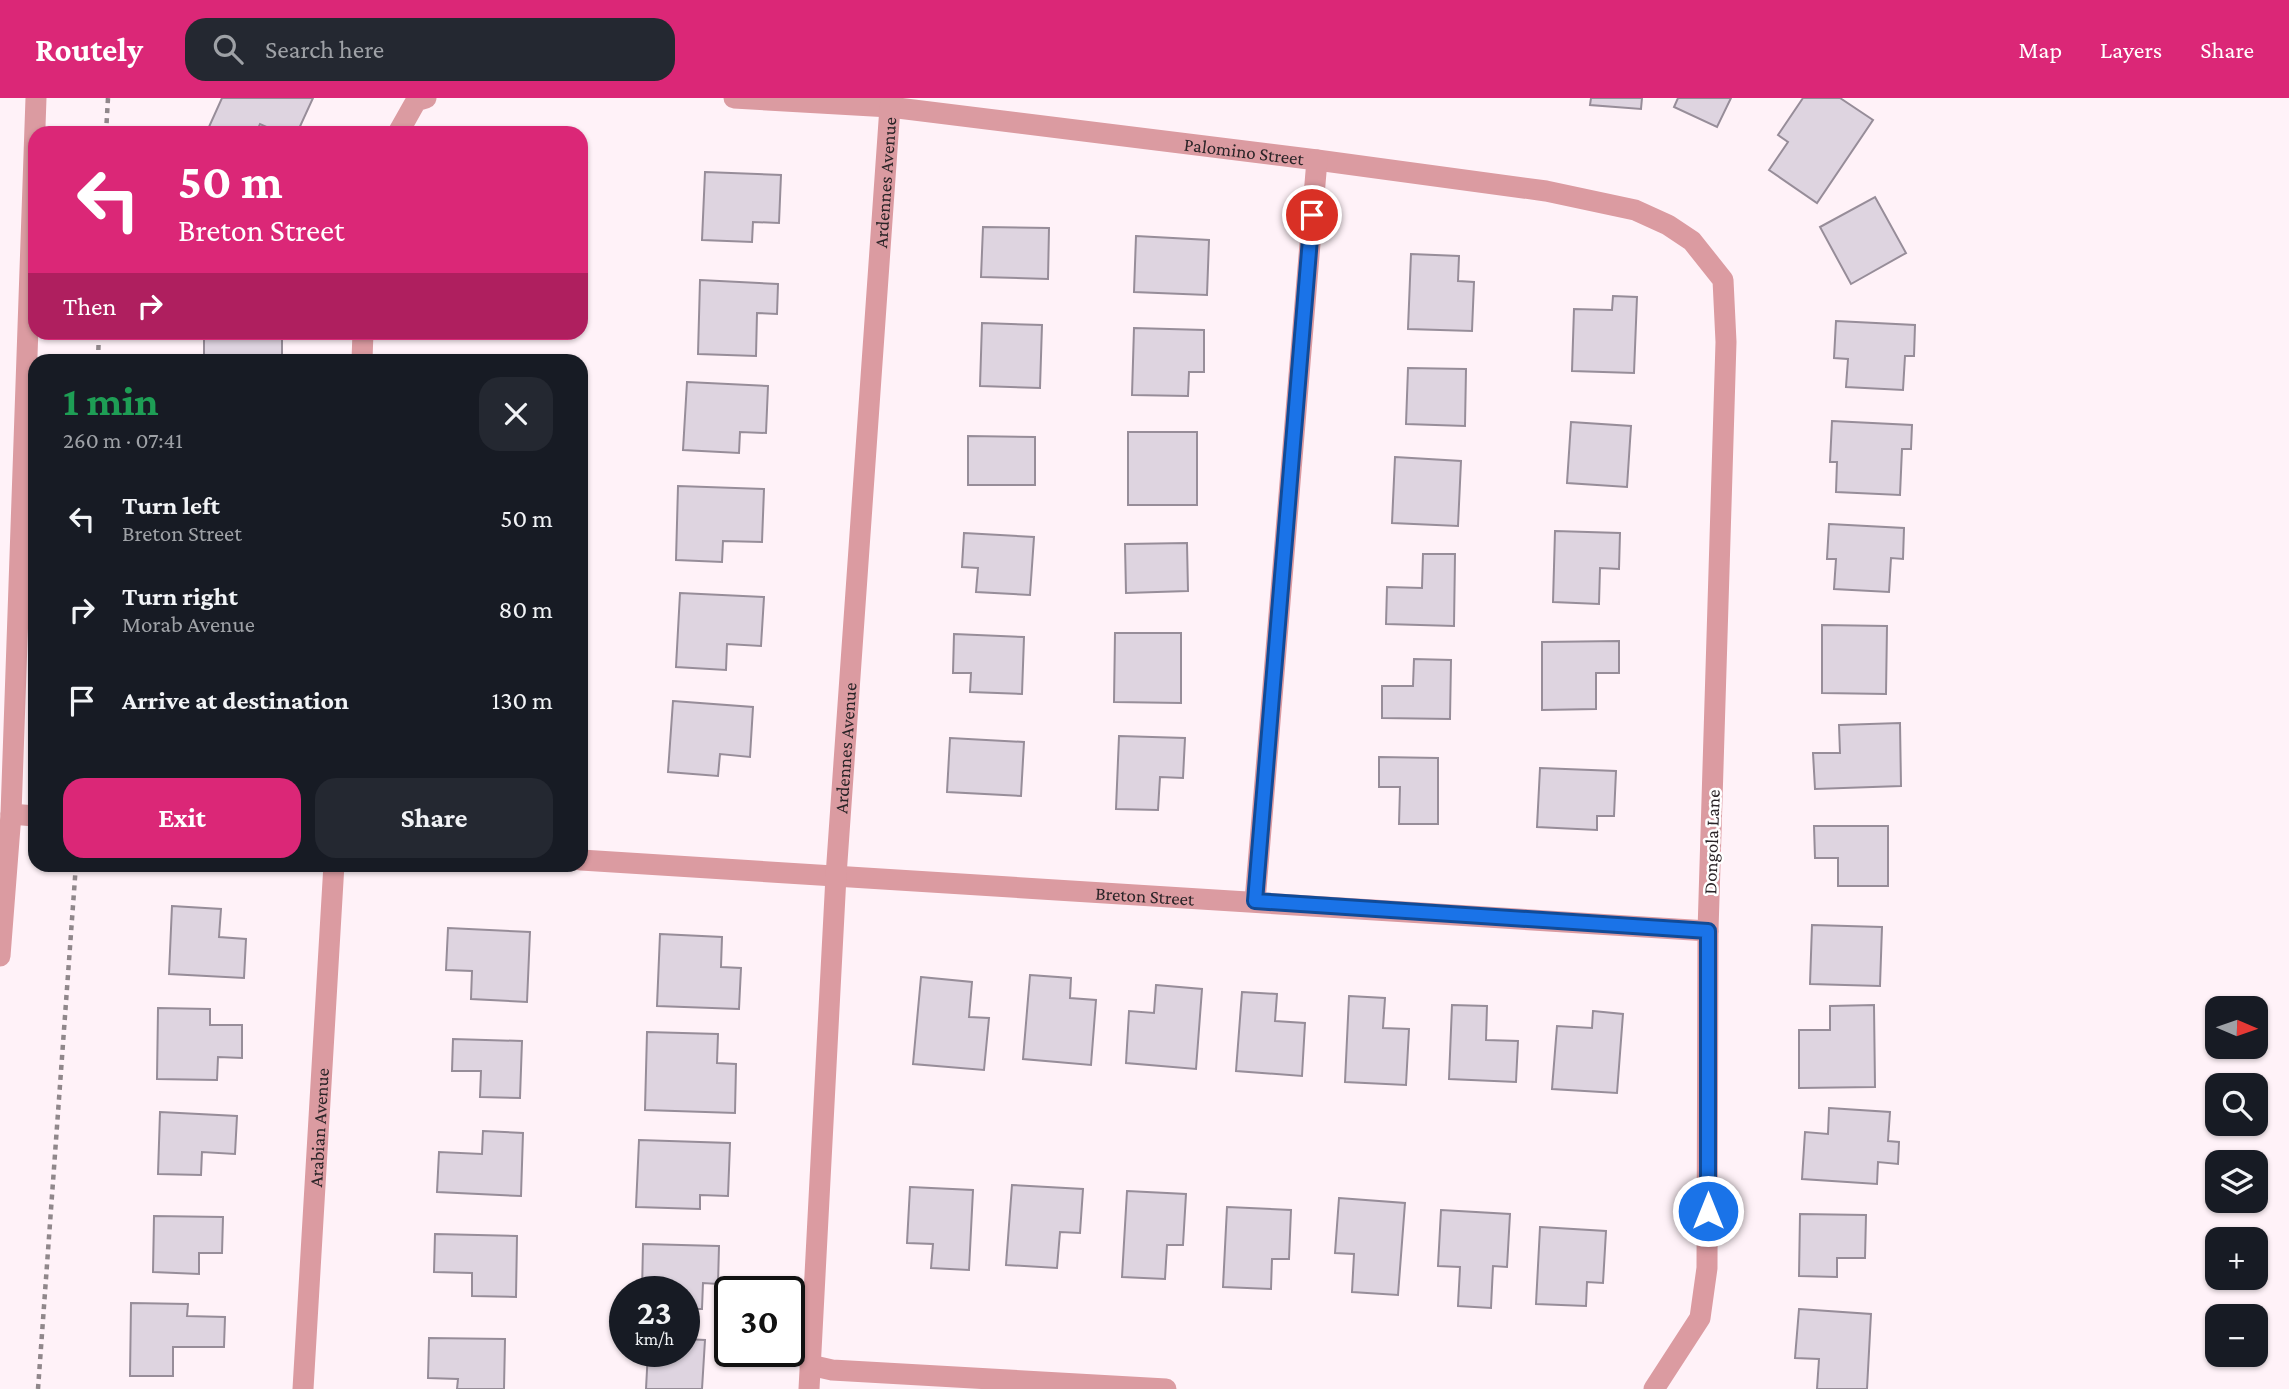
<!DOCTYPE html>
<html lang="en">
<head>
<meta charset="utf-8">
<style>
  :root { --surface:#171b24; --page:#242831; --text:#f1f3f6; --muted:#9ea1a6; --accent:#db2777 }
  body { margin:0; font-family:"Crimson Pro",serif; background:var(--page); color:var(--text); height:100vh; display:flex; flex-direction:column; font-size:26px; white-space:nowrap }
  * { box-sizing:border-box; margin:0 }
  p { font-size:23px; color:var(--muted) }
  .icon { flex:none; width:38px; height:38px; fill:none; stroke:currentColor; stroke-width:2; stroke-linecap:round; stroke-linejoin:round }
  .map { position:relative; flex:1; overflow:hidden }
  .sheet { position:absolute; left:28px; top:256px; width:560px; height:518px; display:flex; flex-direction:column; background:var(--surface); border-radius:21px; box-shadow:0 2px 5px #0004 }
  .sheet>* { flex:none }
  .hud { position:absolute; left:28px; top:28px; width:560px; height:214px; border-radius:21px; box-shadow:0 2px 5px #0004; background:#db2777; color:#fff; overflow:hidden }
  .needle { width:46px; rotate:92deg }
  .controls { position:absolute; left:2205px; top:898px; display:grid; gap:14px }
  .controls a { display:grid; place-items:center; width:63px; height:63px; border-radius:14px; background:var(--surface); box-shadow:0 2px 5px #0004; font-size:35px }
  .speed { position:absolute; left:609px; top:1178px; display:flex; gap:14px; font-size:35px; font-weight:700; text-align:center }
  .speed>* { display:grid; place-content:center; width:91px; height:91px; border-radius:50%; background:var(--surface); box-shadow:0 2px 5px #0004; line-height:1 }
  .speed small { font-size:18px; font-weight:400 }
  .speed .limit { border:4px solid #111; border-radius:10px; background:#fff; color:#111 }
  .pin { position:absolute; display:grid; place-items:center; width:60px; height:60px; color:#fff; margin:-30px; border:4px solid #fff; border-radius:50%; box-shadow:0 2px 7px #0007 }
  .me { position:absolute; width:77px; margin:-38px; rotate:0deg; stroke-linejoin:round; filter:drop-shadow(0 0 5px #0008) }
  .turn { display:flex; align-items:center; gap:24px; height:147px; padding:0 35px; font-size:32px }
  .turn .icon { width:91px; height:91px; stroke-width:2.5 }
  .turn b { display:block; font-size:49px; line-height:60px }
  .then { display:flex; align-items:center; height:66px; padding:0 35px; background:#0003; gap:14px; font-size:26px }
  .round { display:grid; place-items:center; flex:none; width:74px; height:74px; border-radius:21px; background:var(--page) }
  .headline { display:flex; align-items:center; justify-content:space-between; height:119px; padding:0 35px }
  h1 { font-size:42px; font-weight:700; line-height:52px; color:#1e9e55 }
  .cta { display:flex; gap:14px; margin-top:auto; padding:14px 35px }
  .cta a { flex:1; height:80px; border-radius:21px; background:var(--accent); color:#fff; font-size:28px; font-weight:700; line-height:80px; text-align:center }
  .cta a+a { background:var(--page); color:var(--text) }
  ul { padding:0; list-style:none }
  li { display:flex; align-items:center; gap:21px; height:91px; padding:0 35px }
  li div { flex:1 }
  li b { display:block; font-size:26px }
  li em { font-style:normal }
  header { display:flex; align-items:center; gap:42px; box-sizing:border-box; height:98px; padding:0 35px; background:var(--accent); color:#fff }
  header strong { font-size:33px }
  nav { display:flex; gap:38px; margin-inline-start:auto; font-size:24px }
  .search { width:490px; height:63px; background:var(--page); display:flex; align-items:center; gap:18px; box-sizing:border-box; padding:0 24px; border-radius:21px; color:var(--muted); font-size:26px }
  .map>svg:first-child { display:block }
  .building { fill:#ded4e0; stroke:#978d99; stroke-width:2 }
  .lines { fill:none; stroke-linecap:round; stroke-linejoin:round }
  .path { stroke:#90878b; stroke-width:4.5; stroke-dasharray:5 5; stroke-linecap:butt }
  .minor { stroke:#db9ba1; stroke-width:21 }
  .route-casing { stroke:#114b97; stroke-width:18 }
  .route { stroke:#1a73e8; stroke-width:12 }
  .labels { text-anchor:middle; stroke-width:5; stroke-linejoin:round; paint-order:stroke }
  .street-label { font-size:19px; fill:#2a2427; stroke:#fff }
</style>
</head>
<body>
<header>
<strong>Routely</strong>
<div class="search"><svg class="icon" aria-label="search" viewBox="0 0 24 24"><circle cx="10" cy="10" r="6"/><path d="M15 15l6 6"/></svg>Search here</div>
<nav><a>Map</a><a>Layers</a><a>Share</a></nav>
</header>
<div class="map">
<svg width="2289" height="1291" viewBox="0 0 2289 1291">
  <rect width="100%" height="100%" fill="#fff2f8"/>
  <g class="building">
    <path d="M222,0H313L297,35H280L260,26L256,35H216L208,31Z"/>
    <path d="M1591,0H1642L1641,11L1590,7Z"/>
    <path d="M1678,0H1731L1717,29L1674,9Z"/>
    <path d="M1803,0H1840L1873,22L1817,105L1769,72L1788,44L1778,37Z"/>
    <path d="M581,64L587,65L582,137H581Z"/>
    <path d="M705,74L781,77L779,125L753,124L752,144L702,142Z"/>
    <path d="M1875,99L1906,155L1851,186L1820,129Z"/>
    <path d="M983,129L1049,130L1048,181L981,179Z"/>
    <path d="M1136,138L1209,142L1207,197L1134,194Z"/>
    <path d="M1411,156L1459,158L1458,183L1474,184L1472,233L1408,231Z"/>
    <path d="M700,182L778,186L777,216L757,215L756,258L698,256Z"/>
    <path d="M1613,198L1637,199L1634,275L1572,273L1574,211L1612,212Z"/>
    <path d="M1836,223L1915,227L1914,258H1905L1903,292L1846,289L1848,261L1834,260Z"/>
    <path d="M982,225L1042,227L1040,290L980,288Z"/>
    <path d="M1134,230L1204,232V274H1189L1188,298L1132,297Z"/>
    <path d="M204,234H282V257L204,258Z"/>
    <path d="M508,234H560L559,240Z"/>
    <path d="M1408,270L1466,271L1465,328L1406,326Z"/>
    <path d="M687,284L768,288L766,335L740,334L739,355L683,352Z"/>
    <path d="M1832,323L1912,327L1911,351H1902L1900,397L1836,394L1837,364H1830Z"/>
    <path d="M1571,324L1631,328L1627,389L1567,385Z"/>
    <rect x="1128" y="334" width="69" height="73"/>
    <path d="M968,338L1035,339V387H968Z"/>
    <path d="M1395,359L1461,363L1458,428L1392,425Z"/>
    <path d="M678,388L764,391L762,444L723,443L722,464L676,462Z"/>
    <path d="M1829,426L1904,430L1903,461L1891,460L1889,494L1834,491L1836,461H1827Z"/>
    <path d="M1555,433L1620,435L1619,471L1600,470L1599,506L1553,504Z"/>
    <path d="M964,435L1034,439L1030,497L976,494L978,470L962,469Z"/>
    <path d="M1187,445L1188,493L1126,495L1125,446Z"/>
    <path d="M1423,456H1455L1454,528L1386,526L1387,489L1422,490Z"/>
    <path d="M680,495L764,499L761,548L727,546L726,572L676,569Z"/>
    <path d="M1822,527L1887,528L1886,596L1822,595Z"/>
    <path d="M1115,535H1181V605L1114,604Z"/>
    <path d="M954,536L1024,539L1022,596L970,594L971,575H953Z"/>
    <path d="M1619,543V575H1596V611L1542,612V544Z"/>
    <path d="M1414,561L1451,562L1450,621L1382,620V588H1413Z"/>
    <path d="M673,603L753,609L750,659L720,656L718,678L668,674Z"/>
    <path d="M1900,625L1901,688L1815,691L1813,655H1840L1839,627Z"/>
    <path d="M1119,638L1185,640L1183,680L1160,679L1158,712L1116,711Z"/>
    <path d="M950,640L1024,644L1021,698L947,694Z"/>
    <path d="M1379,659L1438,660V726H1399L1400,689H1379Z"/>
    <path d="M1540,670L1616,673L1614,718H1597V732L1537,729Z"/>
    <path d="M1814,728H1888V788H1838V760H1815Z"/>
    <path d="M172,808L221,811L219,839L246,841L244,880L169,876Z"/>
    <path d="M1812,827L1882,829L1880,888L1810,886Z"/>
    <path d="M448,830L530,834L527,904L471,901L472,873L446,872Z"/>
    <path d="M660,836L722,839L721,869L741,870L739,911L657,908Z"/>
    <path d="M1030,877L1071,880L1070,900L1096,902L1091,967L1023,961Z"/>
    <path d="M921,879L972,884L969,919L989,920L984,972L913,966Z"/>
    <path d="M1156,887L1202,891L1196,971L1126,965L1129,913L1154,915Z"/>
    <path d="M1242,894L1277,896L1275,923L1305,925L1302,978L1236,973Z"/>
    <path d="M1349,898L1385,900L1383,930L1409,931L1406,987L1345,984Z"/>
    <path d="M1452,907L1487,908L1486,942L1518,943L1516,984L1449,981Z"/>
    <path d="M1874,907L1875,989L1799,990V932H1830V908Z"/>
    <path d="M158,910L210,911V927H242V960L218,959L217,982L157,981Z"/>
    <path d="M1593,913L1623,916L1617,995L1552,991L1557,928L1592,930Z"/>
    <path d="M647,934L718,936L717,965L736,966L735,1015L645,1012Z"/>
    <path d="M453,941L522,943L520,1000L480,999L481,973H452Z"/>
    <path d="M1829,1010L1890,1014L1888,1043L1899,1044L1898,1066L1878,1064L1877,1086L1802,1081L1805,1034L1828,1036Z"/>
    <path d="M160,1014L237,1018L235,1056L202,1054L201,1077L158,1076Z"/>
    <path d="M483,1033L523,1035L521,1098L437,1094L439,1054L482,1056Z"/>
    <path d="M639,1042L730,1045L728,1098L700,1097V1111L636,1109Z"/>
    <path d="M1012,1087L1083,1091L1080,1135L1060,1134L1057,1170L1006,1167Z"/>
    <path d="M910,1089L973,1092L969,1172L931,1170L933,1146L907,1145Z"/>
    <path d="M1127,1093L1186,1096L1183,1147H1167L1165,1181L1122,1179Z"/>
    <path d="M1339,1100L1405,1105L1398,1197L1352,1194L1354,1156L1335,1155Z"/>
    <path d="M1227,1109L1291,1112L1289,1161H1272L1271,1191L1223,1189Z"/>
    <path d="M1441,1112L1510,1116L1507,1169L1493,1168L1491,1210L1458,1208L1460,1169L1438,1168Z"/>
    <path d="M1800,1116L1866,1117L1865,1160H1837V1179L1799,1178Z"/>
    <path d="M154,1118L223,1119L222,1155H199V1176L153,1174Z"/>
    <path d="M1540,1129L1606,1133L1603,1185L1587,1184L1586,1208L1536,1206Z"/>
    <path d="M435,1136L517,1138L516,1199L472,1198V1175L434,1174Z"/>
    <path d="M643,1146L719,1148L718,1186L703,1185L702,1211H684V1194H642Z"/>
    <path d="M131,1205L188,1206L187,1218L225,1219L224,1249H173V1278H130Z"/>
    <path d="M1799,1211L1871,1216L1867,1291H1817L1819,1261L1795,1260Z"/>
    <path d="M429,1240L505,1241L504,1291H457L458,1281L428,1280Z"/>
    <path d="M684,1241L705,1242L702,1291H646L648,1253H684Z"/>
  </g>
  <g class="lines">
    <g class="path">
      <path d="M106,35L108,0"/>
      <path d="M98,262L99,234"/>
      <path d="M38,1291L76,766"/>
    </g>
    <g class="minor">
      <path id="s1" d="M734,0L890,9L1317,62L1546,93L1635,112L1668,127L1692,143L1723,182L1726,244L1708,833L1707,1170L1700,1220L1654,1291"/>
      <path d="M398,35L416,3L426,0"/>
      <path d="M362,262L363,234"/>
      <path d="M11,716L35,718"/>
      <path id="s2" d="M581,762L1708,833"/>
      <path d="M1255,803L1317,62"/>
      <path d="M0,858L11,716L36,0"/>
      <path d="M810,1267L832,1272L1166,1291"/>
      <path id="s3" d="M303,1291L334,766"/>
      <path id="s4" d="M809,1291L836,778L890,9"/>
    </g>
  </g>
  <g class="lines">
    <defs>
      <path id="route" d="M1312,117L1255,803L1708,833V1113"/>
    </defs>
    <use href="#route" class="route-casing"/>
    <use href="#route" class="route"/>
  </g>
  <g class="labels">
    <g class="street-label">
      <text dy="7" stroke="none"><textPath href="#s1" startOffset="513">Palomino Street</textPath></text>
      <text dy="7" stroke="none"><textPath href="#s4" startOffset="1209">Ardennes Avenue</textPath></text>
      <text dy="7" stroke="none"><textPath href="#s4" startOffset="642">Ardennes Avenue</textPath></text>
      <text transform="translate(1711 744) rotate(-88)" y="7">Dongola Lane</text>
      <text dy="7" stroke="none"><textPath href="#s2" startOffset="565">Breton Street</textPath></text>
      <text dy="7" stroke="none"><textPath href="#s3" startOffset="262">Arabian Avenue</textPath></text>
    </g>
  </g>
</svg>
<div class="controls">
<a><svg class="needle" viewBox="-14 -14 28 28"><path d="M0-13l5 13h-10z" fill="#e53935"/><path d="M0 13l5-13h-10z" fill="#9ea1a6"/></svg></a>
<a><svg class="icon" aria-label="search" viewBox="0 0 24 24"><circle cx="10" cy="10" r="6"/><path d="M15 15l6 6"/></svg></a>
<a><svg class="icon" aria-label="layers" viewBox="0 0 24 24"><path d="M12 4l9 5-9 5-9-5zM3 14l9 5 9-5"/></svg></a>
<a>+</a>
<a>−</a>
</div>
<div class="speed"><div>23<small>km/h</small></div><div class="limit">30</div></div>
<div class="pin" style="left:1312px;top:117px;background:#d93025"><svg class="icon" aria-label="arrive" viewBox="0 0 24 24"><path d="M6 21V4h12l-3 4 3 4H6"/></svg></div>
<svg class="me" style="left:1708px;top:1113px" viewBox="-20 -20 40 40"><circle r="17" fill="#1a73e8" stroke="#fff" stroke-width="3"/><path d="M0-11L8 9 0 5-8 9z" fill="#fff"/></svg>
<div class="hud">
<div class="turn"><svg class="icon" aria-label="left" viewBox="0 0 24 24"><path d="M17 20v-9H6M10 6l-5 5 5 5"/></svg><div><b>50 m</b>Breton Street</div></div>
<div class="then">Then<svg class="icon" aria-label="right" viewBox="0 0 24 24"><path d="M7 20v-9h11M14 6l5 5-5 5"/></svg></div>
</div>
<section class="sheet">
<div class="headline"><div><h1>1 min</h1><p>260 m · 07:41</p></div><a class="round"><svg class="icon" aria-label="close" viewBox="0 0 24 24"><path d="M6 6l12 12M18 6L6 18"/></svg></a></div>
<ul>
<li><svg class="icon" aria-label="left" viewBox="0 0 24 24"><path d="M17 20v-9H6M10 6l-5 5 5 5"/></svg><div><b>Turn left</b><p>Breton Street</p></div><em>50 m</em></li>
<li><svg class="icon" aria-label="right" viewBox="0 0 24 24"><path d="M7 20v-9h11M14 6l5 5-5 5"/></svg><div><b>Turn right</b><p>Morab Avenue</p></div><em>80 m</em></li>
<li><svg class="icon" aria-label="arrive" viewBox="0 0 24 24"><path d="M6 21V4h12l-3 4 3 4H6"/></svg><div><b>Arrive at destination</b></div><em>130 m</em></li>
</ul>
<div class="cta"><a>Exit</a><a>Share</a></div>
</section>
</div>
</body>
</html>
